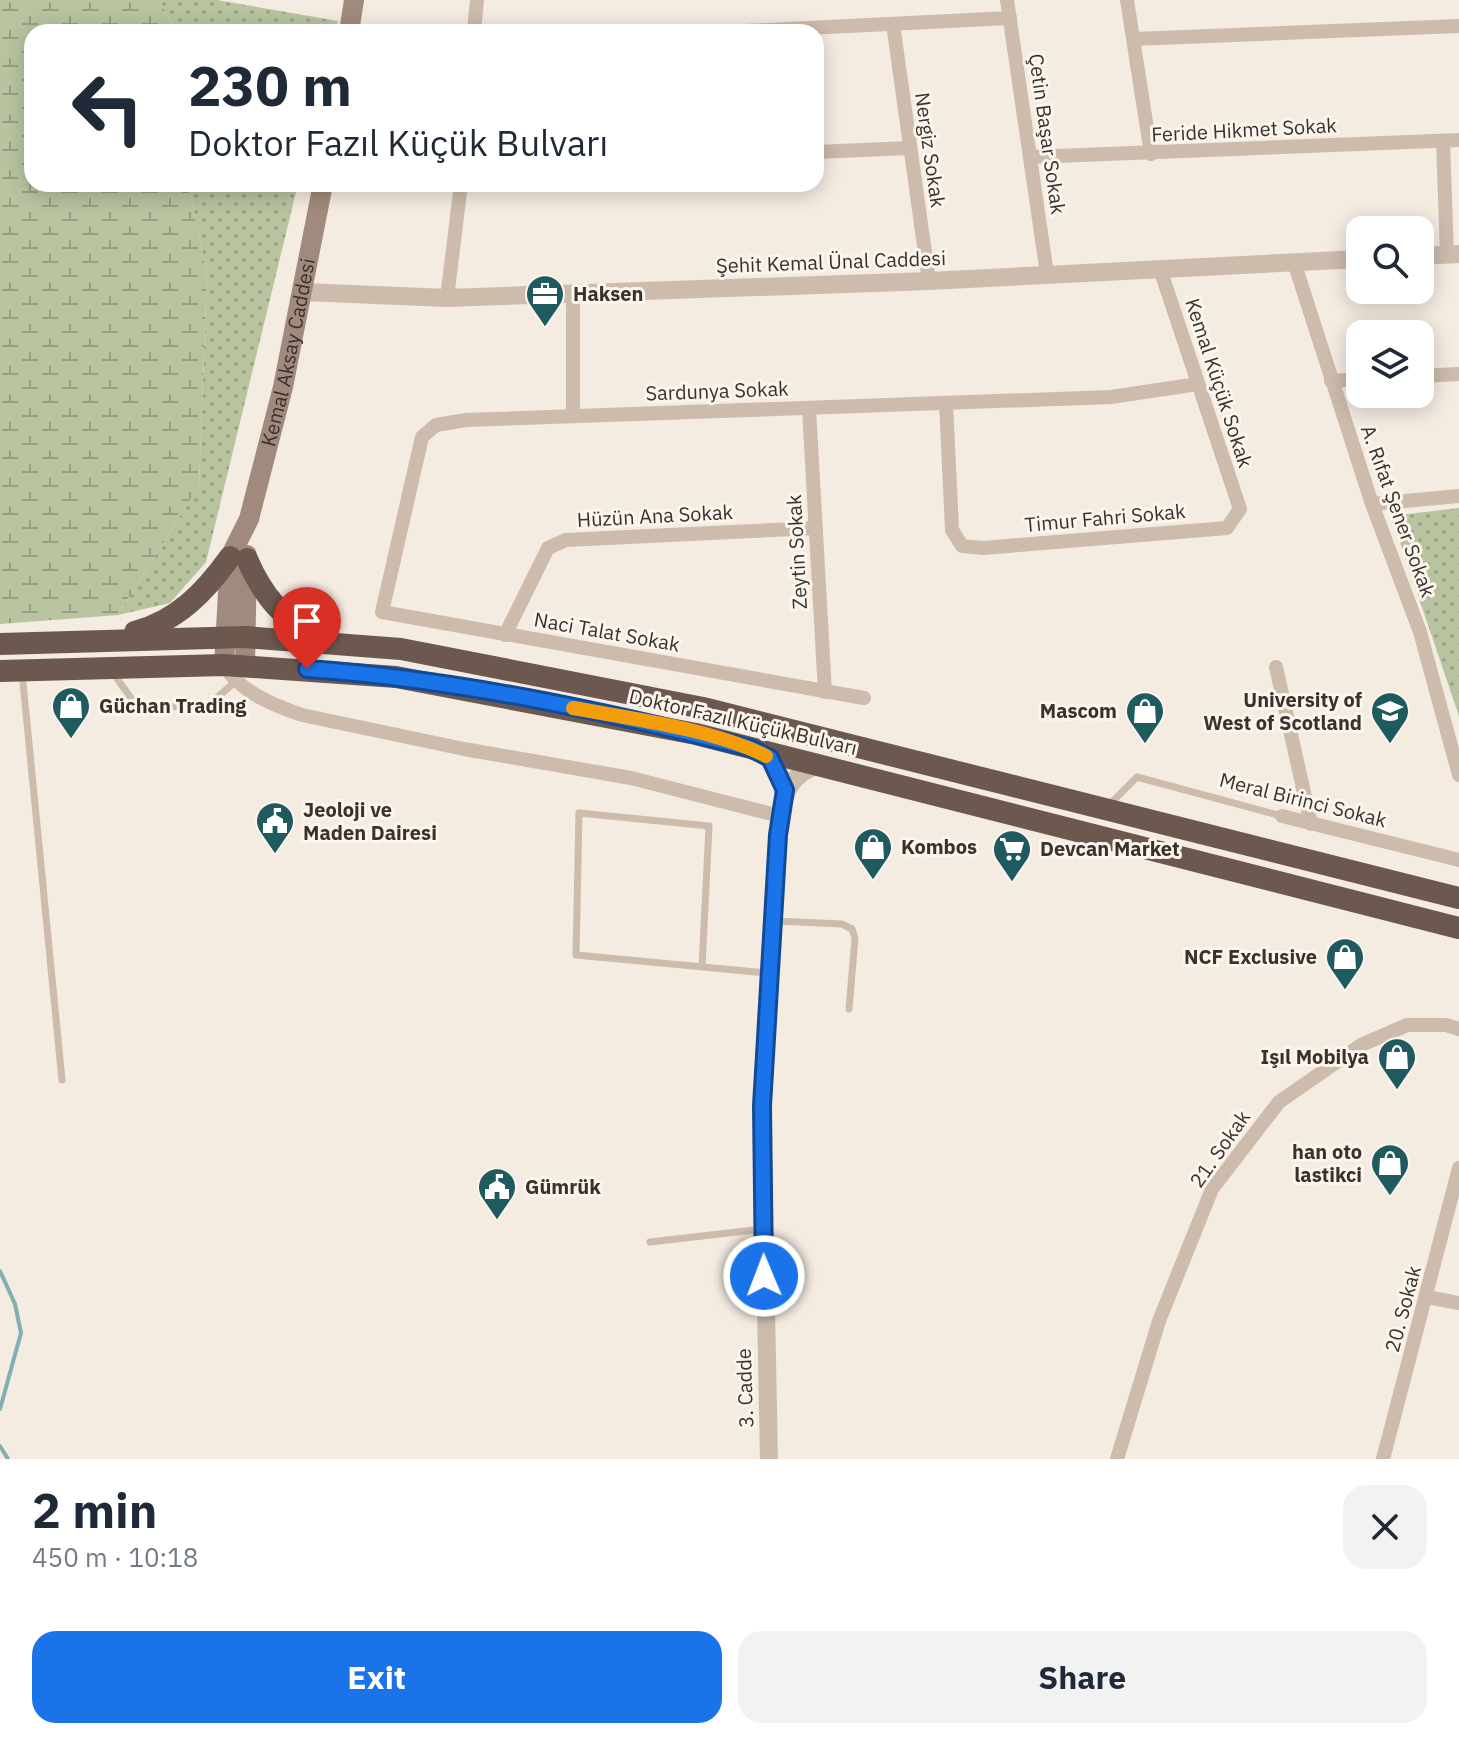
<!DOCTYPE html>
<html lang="en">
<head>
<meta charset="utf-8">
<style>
  :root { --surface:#fff; --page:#f2f2f3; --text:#1f2937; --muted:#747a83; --accent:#1a73e8 }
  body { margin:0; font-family:"IBM Plex Sans",sans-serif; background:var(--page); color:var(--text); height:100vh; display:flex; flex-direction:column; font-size:30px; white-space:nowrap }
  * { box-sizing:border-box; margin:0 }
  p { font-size:26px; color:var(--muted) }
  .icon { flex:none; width:44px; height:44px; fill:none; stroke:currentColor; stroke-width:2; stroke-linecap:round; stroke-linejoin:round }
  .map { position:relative; height:1459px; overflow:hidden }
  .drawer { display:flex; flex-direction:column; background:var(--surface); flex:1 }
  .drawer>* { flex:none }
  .banner { position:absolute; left:24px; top:24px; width:800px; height:168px; border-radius:24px; box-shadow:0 4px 20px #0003; background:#fff; color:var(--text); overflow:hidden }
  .controls { position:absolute; left:1346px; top:216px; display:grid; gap:16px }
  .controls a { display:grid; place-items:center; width:88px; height:88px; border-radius:16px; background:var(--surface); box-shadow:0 4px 20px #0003; font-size:40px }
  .pin { position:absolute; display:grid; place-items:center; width:68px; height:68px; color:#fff; margin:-82px -34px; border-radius:50% 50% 50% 0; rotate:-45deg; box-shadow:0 0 8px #0007 }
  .pin .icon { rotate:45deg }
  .me { position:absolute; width:88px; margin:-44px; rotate:359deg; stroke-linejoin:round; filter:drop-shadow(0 0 6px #0008) }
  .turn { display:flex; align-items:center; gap:28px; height:168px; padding:0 32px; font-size:36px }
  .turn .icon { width:104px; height:104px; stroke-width:2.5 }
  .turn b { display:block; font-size:56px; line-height:68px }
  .round { display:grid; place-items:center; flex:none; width:84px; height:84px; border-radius:24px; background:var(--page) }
  .headline { display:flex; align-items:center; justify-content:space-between; height:136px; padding:0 32px }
  h1 { font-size:48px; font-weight:800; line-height:60px }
  .action { display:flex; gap:16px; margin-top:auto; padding:16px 32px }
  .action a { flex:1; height:92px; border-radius:24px; background:var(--accent); color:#fff; font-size:32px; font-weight:800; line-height:92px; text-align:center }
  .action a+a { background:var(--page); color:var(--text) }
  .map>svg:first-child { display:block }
  .grass { fill:url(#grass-dots) }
  .wetland { fill:url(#wetland-marsh) }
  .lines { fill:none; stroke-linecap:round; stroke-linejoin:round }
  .stream { stroke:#7fb0b2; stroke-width:4 }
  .service { stroke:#cdbbac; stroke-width:7 }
  .minor { stroke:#cdbbac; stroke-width:14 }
  .tertiary { stroke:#cdbbac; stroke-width:18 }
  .secondary { stroke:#a18a7d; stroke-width:20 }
  .trunk { stroke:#6c584f; stroke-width:22 }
  .route-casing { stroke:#114b97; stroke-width:20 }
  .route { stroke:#1a73e8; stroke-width:14 }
  .slow { stroke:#f59e0b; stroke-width:14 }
  .labels { text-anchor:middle; stroke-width:6; stroke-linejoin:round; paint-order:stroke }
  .street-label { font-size:20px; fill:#3b302b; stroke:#fbf5ee }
  .poi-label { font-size:20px; font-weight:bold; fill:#3b302b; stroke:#fbf5ee; text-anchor:start }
</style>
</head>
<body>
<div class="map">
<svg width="1459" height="1459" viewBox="0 0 1459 1459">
  <defs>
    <pattern id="grass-dots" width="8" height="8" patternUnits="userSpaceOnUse" patternTransform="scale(2)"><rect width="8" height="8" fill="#b8c4a0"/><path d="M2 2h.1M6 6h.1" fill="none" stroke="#97a083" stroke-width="1.8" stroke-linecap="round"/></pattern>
    <pattern id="wetland-marsh" width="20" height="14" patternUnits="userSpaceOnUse" patternTransform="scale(2)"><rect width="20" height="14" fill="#b8c4a0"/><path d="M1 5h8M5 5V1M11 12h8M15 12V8" fill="none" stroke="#97a083"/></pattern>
  </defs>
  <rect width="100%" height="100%" fill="#f4ebe1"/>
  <g class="grass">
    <path d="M158,0H217L338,21L335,32H178Z"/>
    <path d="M188,184H298L206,562L170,603L118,615L199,486L207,274Z"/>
    <path d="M1459,508V716L1391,516Z"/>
  </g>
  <path class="wetland" d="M0,0H158L178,32H32V184H188L207,274L199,486L118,615L0,624Z"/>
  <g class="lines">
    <g class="stream">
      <path d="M0,1271L15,1304L21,1333L0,1409"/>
      <path d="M0,1446L8,1459"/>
    </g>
    <g class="service">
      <path d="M22,672L62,1080"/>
      <path d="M112,672L137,706L206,707L235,682"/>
      <path d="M1109,805L1137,777L1282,816"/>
      <path d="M775,921L842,924L852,929L855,938L849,1009"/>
      <path d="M702,967L709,826L579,813L576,955L767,973"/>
      <path d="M650,1242L763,1229"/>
    </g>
    <g class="minor">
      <path d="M1007,0L1047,274"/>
      <path d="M1127,0L1151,154"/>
      <path d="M893,24L929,281"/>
      <path d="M474,32L477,0"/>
      <path d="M724,32L1010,18"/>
      <path d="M1134,39L1459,26"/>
      <path d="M1443,141L1447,255"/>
      <path d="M816,152L909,148"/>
      <path d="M1031,157L1459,140"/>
      <path d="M1294,262L1372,504L1420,632L1459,775"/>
      <path d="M447,298L461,184"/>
      <path d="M1420,376L1459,374"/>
      <path d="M1331,381L1360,379"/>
      <path d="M946,403L952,530L962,546L983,548L1227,528L1240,509L1160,269"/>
      <path d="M809,409L825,692"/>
      <path d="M573,415V293"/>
      <path d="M1372,504L1459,496"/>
      <path d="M505,635L548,548L566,540L815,528"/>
      <path d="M224,665C240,692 273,705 302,715L464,749L631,778L780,816"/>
      <path d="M1276,667L1311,824"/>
      <path d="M864,698L382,612L422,437L436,425L466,420L1111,397L1198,384"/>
      <path d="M1282,816L1459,860"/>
      <path d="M1427,1297L1459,1303"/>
      <path d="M1117,1459L1159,1321L1212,1189L1279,1102L1361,1045L1407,1025H1446L1459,1029"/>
      <path d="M1383,1459L1459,1168"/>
    </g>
    <g class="tertiary">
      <path d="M1420,256L1459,254"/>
      <path d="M304,292L447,298L929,281L1360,259"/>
      <path d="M758,752C775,760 780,772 785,790"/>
      <path d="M769,1459L762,1106L780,816C785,789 792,774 820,764"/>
    </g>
    <g class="secondary">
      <path d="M349,32L354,0"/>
      <path id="s1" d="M224,665L230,557L249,519L283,387L323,184"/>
      <path d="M245,666L247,555"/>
    </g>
    <g class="trunk">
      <path d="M247,559C263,596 283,620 319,638"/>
      <path d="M135,632C177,621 205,592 230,557"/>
      <path d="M0,644L245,637L401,649L703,708L1459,898"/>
      <path d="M0,671L224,665L396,677L696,734L1459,928"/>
    </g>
  </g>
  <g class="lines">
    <defs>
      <path id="route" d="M307,669C455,679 605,711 750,748L770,758L785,790L778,835L762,1106L764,1276"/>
    </defs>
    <use href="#route" class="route-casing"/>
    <use href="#route" class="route"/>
    <path class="slow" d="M573,708C633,719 712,729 766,756"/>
  </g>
  <defs>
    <symbol id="office-pin" viewBox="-11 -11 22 30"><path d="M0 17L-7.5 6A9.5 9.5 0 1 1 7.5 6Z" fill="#1f5a5e" stroke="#fbf5ee"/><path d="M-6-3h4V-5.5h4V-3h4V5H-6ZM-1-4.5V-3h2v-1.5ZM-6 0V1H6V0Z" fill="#fff"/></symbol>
    <symbol id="shop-pin" viewBox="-11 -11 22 30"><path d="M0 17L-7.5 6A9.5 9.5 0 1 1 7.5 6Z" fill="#1f5a5e" stroke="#fbf5ee"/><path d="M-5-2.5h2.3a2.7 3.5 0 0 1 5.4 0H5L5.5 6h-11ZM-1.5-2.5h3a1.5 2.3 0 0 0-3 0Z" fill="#fff"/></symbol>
    <symbol id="university-pin" viewBox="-11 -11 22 30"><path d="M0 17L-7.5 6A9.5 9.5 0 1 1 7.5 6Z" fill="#1f5a5e" stroke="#fbf5ee"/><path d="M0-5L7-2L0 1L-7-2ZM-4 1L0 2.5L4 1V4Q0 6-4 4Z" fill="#fff"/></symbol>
    <symbol id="civic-pin" viewBox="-11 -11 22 30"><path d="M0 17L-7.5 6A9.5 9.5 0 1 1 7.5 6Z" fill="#1f5a5e" stroke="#fbf5ee"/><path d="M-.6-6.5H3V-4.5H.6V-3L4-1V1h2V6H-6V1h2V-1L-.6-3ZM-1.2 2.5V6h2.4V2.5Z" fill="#fff"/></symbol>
    <symbol id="supermarket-pin" viewBox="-11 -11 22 30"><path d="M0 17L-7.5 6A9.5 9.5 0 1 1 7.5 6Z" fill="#1f5a5e" stroke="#fbf5ee"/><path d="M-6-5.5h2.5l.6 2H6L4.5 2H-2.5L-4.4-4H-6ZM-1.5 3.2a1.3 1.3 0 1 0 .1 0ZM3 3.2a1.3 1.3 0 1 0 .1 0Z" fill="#fff"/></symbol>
  </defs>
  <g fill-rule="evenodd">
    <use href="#office-pin" x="523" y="272" width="44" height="60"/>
    <use href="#shop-pin" x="49" y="684" width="44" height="60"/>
    <use href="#shop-pin" x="1123" y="689" width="44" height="60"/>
    <use href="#university-pin" x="1368" y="689" width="44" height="60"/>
    <use href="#civic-pin" x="253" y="799" width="44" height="60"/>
    <use href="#shop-pin" x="851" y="825" width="44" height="60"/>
    <use href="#supermarket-pin" x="990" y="827" width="44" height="60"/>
    <use href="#shop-pin" x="1323" y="935" width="44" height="60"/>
    <use href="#shop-pin" x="1375" y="1035" width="44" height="60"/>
    <use href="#shop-pin" x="1368" y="1141" width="44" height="60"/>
    <use href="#civic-pin" x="475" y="1165" width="44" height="60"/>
  </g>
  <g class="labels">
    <g class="street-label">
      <text transform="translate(1244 130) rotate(-3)" y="7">Feride Hikmet Sokak</text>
      <text transform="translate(1047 134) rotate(82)" y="7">Çetin Başar Sokak</text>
      <text transform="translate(930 150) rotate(82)" y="7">Nergiz Sokak</text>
      <text transform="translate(831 262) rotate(-2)" y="7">Şehit Kemal Ünal Caddesi</text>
      <text dy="7" stroke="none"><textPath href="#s1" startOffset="322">Kemal Aksay Caddesi</textPath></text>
      <text transform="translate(1219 383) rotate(72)" y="7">Kemal Küçük Sokak</text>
      <text transform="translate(717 391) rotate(-2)" y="7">Sardunya Sokak</text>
      <text transform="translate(1398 511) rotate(70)" y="7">A. Rıfat Şener Sokak</text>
      <text transform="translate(655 516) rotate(-3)" y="7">Hüzün Ana Sokak</text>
      <text transform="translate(1105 518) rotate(-5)" y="7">Timur Fahri Sokak</text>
      <text transform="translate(797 552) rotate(-93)" y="7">Zeytin Sokak</text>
      <text transform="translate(607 632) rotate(10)" y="7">Naci Talat Sokak</text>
      <text transform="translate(743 722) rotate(13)" y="7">Doktor Fazıl Küçük Bulvarı</text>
      <text transform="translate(1303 800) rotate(14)" y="7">Meral Birinci Sokak</text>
      <text transform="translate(1220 1149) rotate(-55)" y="7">21. Sokak</text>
      <text transform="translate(1403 1309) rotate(-75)" y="7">20. Sokak</text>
      <text transform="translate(745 1388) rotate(-92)" y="7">3. Cadde</text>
    </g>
    <g class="poi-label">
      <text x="573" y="301">Haksen</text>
      <text x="1362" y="707" text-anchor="end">University of<tspan x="1362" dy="23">West of Scotland</tspan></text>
      <text x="99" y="713">Güchan Trading</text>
      <text x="1117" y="718" text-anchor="end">Mascom</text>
      <text x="303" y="817">Jeoloji ve<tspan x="303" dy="23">Maden Dairesi</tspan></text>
      <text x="901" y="854">Kombos</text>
      <text x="1040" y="856">Devcan Market</text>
      <text x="1317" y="964" text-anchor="end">NCF Exclusive</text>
      <text x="1369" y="1064" text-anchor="end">Işıl Mobilya</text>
      <text x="1362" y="1159" text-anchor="end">han oto<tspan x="1362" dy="23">lastikci</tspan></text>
      <text x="525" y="1194">Gümrük</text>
    </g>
  </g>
</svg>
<div class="controls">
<a><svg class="icon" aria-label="search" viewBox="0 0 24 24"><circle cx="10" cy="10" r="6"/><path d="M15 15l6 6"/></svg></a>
<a><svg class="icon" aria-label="layers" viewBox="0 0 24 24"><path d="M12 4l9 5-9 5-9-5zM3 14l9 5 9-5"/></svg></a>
</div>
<div class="pin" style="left:307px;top:669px;background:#d93025"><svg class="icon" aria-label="arrive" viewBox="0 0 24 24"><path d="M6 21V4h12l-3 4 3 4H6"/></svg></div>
<svg class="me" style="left:764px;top:1276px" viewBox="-20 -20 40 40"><circle r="17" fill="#1a73e8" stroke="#fff" stroke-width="3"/><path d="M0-11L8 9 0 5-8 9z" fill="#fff"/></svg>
<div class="banner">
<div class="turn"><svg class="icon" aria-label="left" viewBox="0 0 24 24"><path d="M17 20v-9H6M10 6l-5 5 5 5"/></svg><div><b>230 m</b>Doktor Fazıl Küçük Bulvarı</div></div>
</div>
</div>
<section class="drawer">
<div class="headline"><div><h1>2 min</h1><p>450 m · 10:18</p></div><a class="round"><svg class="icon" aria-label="close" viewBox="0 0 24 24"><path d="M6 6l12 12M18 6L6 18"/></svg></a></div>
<div class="action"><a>Exit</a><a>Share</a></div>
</section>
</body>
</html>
